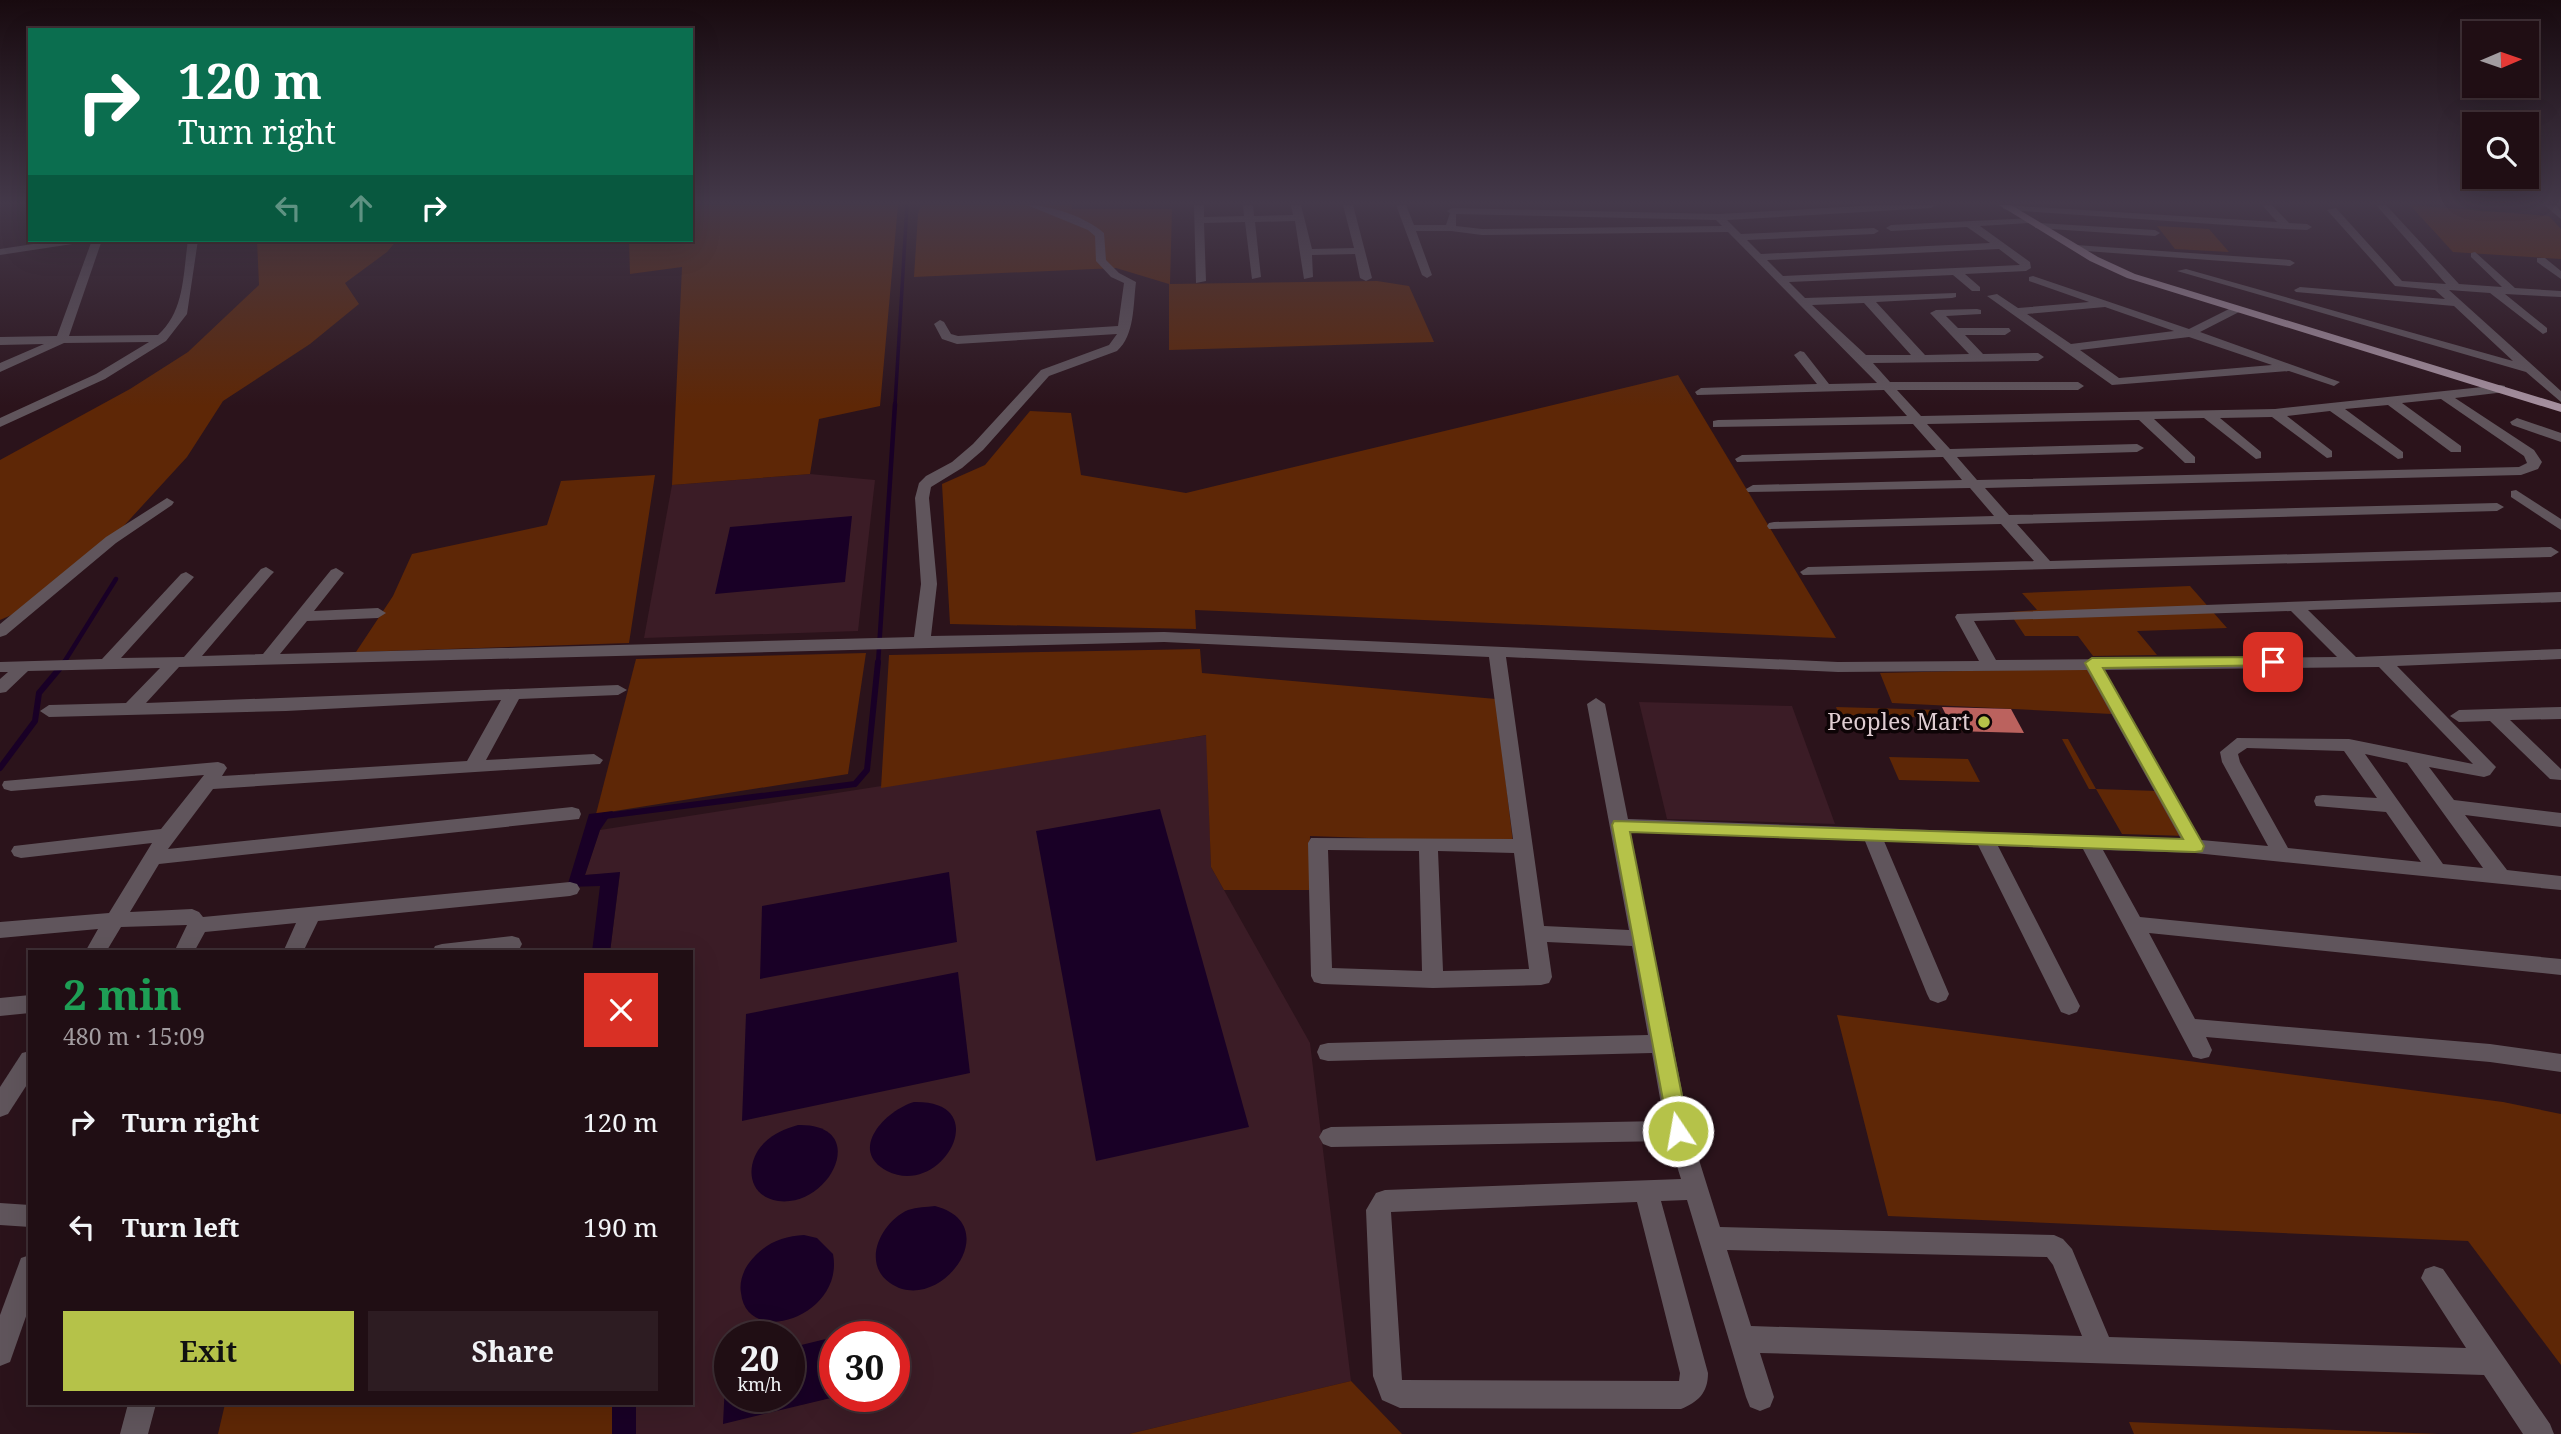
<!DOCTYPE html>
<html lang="en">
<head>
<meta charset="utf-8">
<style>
  :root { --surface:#200e14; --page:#2d1c22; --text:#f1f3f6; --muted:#a29ca0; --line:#3d2e34; --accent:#b5c249 }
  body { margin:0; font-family:"Noto Serif",serif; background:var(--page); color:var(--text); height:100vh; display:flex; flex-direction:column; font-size:26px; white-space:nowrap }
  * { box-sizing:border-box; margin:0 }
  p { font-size:23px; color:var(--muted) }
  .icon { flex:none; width:38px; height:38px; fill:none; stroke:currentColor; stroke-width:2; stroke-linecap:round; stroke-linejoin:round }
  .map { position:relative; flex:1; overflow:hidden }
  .sheet { position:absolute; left:28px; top:950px; width:665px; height:455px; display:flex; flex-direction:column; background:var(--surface); border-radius:0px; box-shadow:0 7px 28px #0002,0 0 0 2px var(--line) }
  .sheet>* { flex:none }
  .banner { position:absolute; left:28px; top:28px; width:665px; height:214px; border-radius:0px; box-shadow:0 7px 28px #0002,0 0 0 2px var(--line); background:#0b6e4f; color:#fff; overflow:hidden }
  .needle { width:46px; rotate:88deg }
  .tools { position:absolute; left:2462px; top:21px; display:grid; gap:14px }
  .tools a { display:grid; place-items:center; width:77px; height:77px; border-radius:0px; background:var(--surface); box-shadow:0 7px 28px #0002,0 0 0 2px var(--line); font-size:35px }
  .speed { position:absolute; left:714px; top:1321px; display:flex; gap:14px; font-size:35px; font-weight:700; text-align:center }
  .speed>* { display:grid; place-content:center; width:91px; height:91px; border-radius:50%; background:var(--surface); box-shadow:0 7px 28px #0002,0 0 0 2px var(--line); line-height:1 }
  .speed small { font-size:18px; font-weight:400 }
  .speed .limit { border:10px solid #d22; background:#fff; color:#111 }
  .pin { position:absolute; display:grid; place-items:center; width:60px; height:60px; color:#fff; margin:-30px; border-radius:14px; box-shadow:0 4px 10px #0006 }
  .me { position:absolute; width:77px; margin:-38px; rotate:348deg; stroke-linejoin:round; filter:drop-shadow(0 0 5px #0008) }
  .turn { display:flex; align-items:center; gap:24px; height:147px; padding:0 35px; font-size:32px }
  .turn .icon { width:91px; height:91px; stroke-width:2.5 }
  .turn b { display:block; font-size:49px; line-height:60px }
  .lanes { display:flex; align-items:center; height:66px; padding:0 35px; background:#0003; justify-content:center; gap:35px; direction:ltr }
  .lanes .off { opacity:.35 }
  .round { display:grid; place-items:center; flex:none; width:74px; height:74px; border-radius:0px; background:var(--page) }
  .head { display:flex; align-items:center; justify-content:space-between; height:119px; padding:0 35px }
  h1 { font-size:42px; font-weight:700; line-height:52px; color:#1e9e55 }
  .button { display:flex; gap:14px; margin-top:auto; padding:14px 35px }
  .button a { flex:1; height:80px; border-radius:0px; background:var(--accent); color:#111; font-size:28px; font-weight:700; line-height:80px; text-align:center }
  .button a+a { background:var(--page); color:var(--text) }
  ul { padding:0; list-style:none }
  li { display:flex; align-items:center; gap:21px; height:105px; padding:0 35px }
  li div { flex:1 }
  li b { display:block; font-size:26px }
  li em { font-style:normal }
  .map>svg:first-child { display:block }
  .built { fill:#3b1c26; fill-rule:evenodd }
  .green { fill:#5e2706 }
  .water { fill:#190026 }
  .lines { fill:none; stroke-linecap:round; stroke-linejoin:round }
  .stream-far2 { stroke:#190026; stroke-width:3.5 }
  .stream-far1 { stroke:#190026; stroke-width:4.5 }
  .stream { stroke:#190026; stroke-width:6 }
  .building { fill:#bb625e }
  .minor { fill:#60555c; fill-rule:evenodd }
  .major { fill:#a58f9e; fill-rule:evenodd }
  .route { fill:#b5c249; stroke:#767e2f; stroke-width:2 }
  .poi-dot { fill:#b5c249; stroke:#0d0406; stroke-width:2.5 }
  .labels { text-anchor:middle; stroke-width:7; stroke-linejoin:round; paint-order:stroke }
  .poi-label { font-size:23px; fill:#dfcdd1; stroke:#0d0406; text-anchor:end }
</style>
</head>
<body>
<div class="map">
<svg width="2561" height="1434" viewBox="0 0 2561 1434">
  <rect width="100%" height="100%" fill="#2b131b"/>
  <g class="built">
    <path d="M810,474L875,480L858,631L644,638L672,485Z"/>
    <path d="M1639,702L1792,706L1835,824L1667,819Z"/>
    <path d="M1207,735L1211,867L1310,1043L1351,1381L1129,1434H636V1404H691V952H610L620,873L585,875L600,830ZM730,1337H789V1396H730ZM835,1337H894V1396H835Z"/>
  </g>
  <g class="green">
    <path d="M691,205H898L880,406L819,419L810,474L672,485L682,267L630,274L629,240H691Z"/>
    <path d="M921,205H1072V209H1172L1170,284L1377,281L1409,286L1434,342L1169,350V284L1116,268L914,277L918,214Z"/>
    <path d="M2410,205L2549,216L2561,229V259L2453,252Z"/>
    <path d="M2157,226L2209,229L2229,252L2175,249Z"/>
    <path d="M257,240H397L387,252L345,283L359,304L310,344L223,401L187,457L120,530L39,603L0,620V460L130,389L188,352L259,285Z"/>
    <path d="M1678,375L1836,638L1195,610L1196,629L950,624L942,484L985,465L1030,411L1071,413L1081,475L1186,493Z"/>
    <path d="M655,475L629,643L356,652L393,596L412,554L547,525L561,481Z"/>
    <path d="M2190,586L2227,628L2137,631L2157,655L2093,656L2078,636H2025L2009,612L2037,610L2022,593Z"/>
    <path d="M1200,649L1202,673L1496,699L1513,843L1310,836L1309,890H1224L1211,867L1206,735L881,788L889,655Z"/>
    <path d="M866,653L848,774L596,814L636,659Z"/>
    <path d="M2088,668L2112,714L1892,703L1880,673Z"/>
    <path d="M1836,707L1940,710L1943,718L1839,715Z"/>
    <path d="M2062,739H2068L2096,789L2158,791L2186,836L2122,834L2096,789H2089Z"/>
    <path d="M1889,757L1968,759L1980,782L1899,780Z"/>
    <path d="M1837,1015L2503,1102L2561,1114V1365L2468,1241L1888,1216Z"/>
    <path d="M1351,1381L1402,1434H1129Z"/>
    <path d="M225,1404H612V1434H218Z"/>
    <path d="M2129,1422L2439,1434H2134Z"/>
  </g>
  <g class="water">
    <path d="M852,516L845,582L715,594L730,527Z"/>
    <path d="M1160,809L1249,1127L1096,1161L1036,831Z"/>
    <path d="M613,811L600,830L585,875L620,872L610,952H592L600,886L567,887L589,814Z"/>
    <path d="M949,872L957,942L760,979L762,906Z"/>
    <path d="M958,972L970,1073L742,1121L746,1014Z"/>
    <path d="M914,1102C996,1100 942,1199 887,1171C847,1150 886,1110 914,1102Z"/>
    <path d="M798,1125C871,1123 831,1208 778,1201C746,1196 745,1162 764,1143C774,1133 785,1129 798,1125Z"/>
    <path d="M935,1206C1008,1225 938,1317 890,1283C861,1263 881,1222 908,1210C917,1207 926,1207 935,1206Z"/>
    <path d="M804,1235L817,1238L833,1254C845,1316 747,1349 741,1293C739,1283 743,1271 749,1263C763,1244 782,1236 804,1235Z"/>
    <path d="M834,1337L835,1397L723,1424L726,1363L730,1362V1396H789V1348Z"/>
    <rect x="612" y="1404" width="24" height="30"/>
  </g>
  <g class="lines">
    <path class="stream-far2" d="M895,405L907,205"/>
    <g class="stream-far1">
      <path d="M63,664L116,579"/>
      <path d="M878,664L895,404"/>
    </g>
    <g class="stream">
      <path d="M0,768L35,721L39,693L65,662"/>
      <path d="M605,816L855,784L867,770L878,662"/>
    </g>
  </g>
  <path class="building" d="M1942,707L2011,709L2024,733L1954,731Z"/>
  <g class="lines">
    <g class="minor">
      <path d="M1027,205C1051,205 1086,217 1104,233L1106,260L1119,273L1136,282C1133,305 1135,335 1117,351L1049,376L983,450L962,468L931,487L929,498L937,584L931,636L1164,632L1838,662L1979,661L1955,617L1957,614L2561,592V602L2308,610L2356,657L2561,649V659L2397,666L2496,767L2490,775L2484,777L2429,767L2454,800L2561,813V827L2465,815L2507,870L2561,876V890L2195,853L2103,850L2140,917L2561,959V975L2149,933L2195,1019L2490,1044L2561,1054V1072L2490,1062L2206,1037L2212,1050L2209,1057L2201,1059L2193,1057L2083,849L1998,846L2080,1006L2077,1012L2069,1015L2061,1012L1978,845L1884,841L1949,994L1946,1000L1938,1003L1930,1000L1927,994L1865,841L1630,832L1690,1131L1720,1227L2054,1235L2063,1239L2072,1249L2109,1337L2466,1348L2421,1278L2425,1269L2434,1266L2443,1269L2550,1424L2554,1434H2523L2484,1375L1760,1353L1774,1397L1770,1407L1760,1411L1750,1407L1746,1397L1687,1200L1661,1201L1708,1373C1708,1393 1698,1402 1681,1409L1400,1408L1382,1400L1373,1376L1366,1210L1376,1193L1385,1190L1681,1179L1669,1141L1331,1147L1323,1144L1319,1137L1323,1130L1331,1127L1664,1121L1652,1053L1328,1061L1320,1059L1317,1052L1320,1045L1328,1043L1648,1035L1632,946L1547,942L1552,977L1549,983L1541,985L1433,988L1322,984L1314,982L1311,976L1308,843L1311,838L1513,839L1489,657L1164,642L179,667L146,703L618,685L627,690L618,695L519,699L486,760L594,754L603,760L600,764L213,789L168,849L572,807L579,809L581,814L579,819L159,864L130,912L192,909L199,912L203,917L570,882L577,884L580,889L577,894L570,896L318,921L303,952H283L296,923L205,932L194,952H174L187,925L121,927L106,952H85L98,929L0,938V922L109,913L152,843L21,858L14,856L11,851L14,846L161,829L204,775L11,791L4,789L2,785L4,781L218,762L224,764L227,768L222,776L467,761L501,700L286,711L49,717L40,711L49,705L126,703L160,668L28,671L6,692L0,693V679L8,672H0V662L102,659L181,574L186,572L194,577L121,658L184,657L261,569L266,567L274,572L271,575L202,656L263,654L331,570L336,568L344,573L314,611L378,608L386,613L378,618L307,621L280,654L914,637L921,584L915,498L919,483L926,476L952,462L973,444L1041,370L1109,345L1117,334L957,344L942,339L934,324L940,320L944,322L951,334L958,336L1118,326L1124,283L1111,277L1096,261L1095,236L1088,230ZM2291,611L2337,657L1996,660L1974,621ZM1506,657L1838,672L2087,670L2181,839L1628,819L1605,704L1596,698L1587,704L1629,930L1544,926ZM2379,667L2473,764L2349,739L2237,738L2220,752L2222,762L2268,846L2201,840L2104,670ZM2247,748L2344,751L2377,798L2323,795L2316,796L2314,801L2316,806L2386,812L2421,862L2288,848L2240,762L2238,754ZM2365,754L2407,763L2483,868L2443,864ZM1328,850L1419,851L1422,971L1332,968ZM1438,851L1514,853L1529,969L1443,971ZM1637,1202L1680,1373L1679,1381L1402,1380L1391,1212ZM1727,1250L2047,1257L2053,1265L2082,1336L1751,1326Z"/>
      <path d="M1194,205H1204V217L1244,216L1243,205H1253L1254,216L1293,215L1291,205H1301L1312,249L1354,248L1343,205H1353L1372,278L1366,281L1360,278L1355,254L1312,255L1313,277L1304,279L1295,221L1255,222L1261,277L1252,279L1245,222L1204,223L1206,281L1196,283Z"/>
      <path d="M1396,205H1406L1414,225H1446L1450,213L1447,211L1452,208L1719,214L1877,205H1936L1931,208L1727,220L1741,234L1874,228L1879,231L1874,234L1747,240L1761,254L1990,243L1967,227L1891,231L1886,228L1891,225L2033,218V222L2029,223L1980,226L2030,262L2031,268L2026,271L1965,274L1980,287V291H1972L1953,275L1789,282L1805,298L1956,293V297L1952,298L1876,302L1925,355L1969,354L1930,313L1936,310L1977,309L1981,310V314L1946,316L1958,328H2009L2011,331L2005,335H1965L1983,354L2038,353L2044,357L2038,361L1873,363L1890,382H2078L2084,386L2078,390H1897L1921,416L2275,409L2501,385L2505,386V392L2455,398L2534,450L2542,462L2538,469L2521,475L1985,488L2009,515L2497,503L2504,507L2497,511L2017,524L2050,561L2551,547L2559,552L2551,557L1803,575L1800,572L1808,567L2034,561L2001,524L1769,529L1767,526L1769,523L1774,522L1994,516L1970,488L1748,492L1746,489L1753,485L1962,480L1943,457L1737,462L1735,459L1742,455L1936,450L1913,424L1713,427V421L1718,420L1907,416L1884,390L1697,395L1695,392L1701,388L1817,384L1794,355L1800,351L1804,352L1829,384L1877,383L1728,232L1482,235L1451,231H1416L1432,275L1427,278L1422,275ZM1456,214L1716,220L1722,226L1482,229L1456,226ZM1999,249L2020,265L1783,276L1767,260ZM1864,303L1911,355H1866L1812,305ZM2441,399L2524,456L2527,463L2519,467L1977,480L1957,457L2137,452L2144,448L2137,444L1950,449L1927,424L2139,420L2185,463H2195V457L2154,419L2204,418L2256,459L2261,458V452L2220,418L2272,417L2327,458L2332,457V451L2287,416L2330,411L2398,459L2403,458V452L2345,409L2388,405L2451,452H2461V446L2402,403Z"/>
      <path d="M2003,205L2277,222L2262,205H2272L2289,223L2307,224L2312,227L2307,230L2286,229L2007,210L2003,209Z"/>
      <path d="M2376,205H2386L2459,284L2502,287L2471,257V253L2475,252L2515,288L2561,291V297L2505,294L2547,328V332L2543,334L2490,293L2449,290L2561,391V402L2526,372L2177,271L2186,269L2513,361L2454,306L2296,292L2294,290L2300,287L2445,299L2435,290L2395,286L2327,210L2336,208L2402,281L2446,284Z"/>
      <path d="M2544,205H2555L2561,211V219Z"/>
      <path d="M2039,223L2155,230L2160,233L2155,236L2035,228V224Z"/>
      <path d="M60,240H84L79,243L0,255V249Z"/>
      <path d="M92,240H102L69,336L158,335C185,311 183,273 188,240H198L187,314L166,341L105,379L0,427V418L96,374L149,342L64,343L0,372V363L44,344L0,345V337L57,336Z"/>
      <path d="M2076,245L2290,260L2295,263L2290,266L2072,250V246Z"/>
      <path d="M2537,258H2545L2561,271V279L2537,262Z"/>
      <path d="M2033,276L2189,329L2233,307H2241V311L2200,332L2340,382L2334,386L2289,371L2112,385L1987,296L1997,294L2018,308L2089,302L2029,281V277ZM2105,307L2174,331L2071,344L2027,314ZM2189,337L2272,365L2119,378L2080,350Z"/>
      <path d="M2517,418L2561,433V442L2512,425L2510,422Z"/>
      <path d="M2516,490L2561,519V530L2511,497V491Z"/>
      <path d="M167,498L174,502L172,505L116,543L6,635L0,637V624L106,537Z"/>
      <path d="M2561,707V719L2510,720L2561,769V780L2550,779L2490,721L2459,722L2450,716L2459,710Z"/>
      <path d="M512,936L519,938L522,944L519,950L512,952H432L435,946L442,944Z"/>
      <path d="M30,995V1013L0,1016V998Z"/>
      <path d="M30,1051V1080L8,1114L0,1117V1087L22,1053Z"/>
      <path d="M0,1203L30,1205V1227L0,1225Z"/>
      <path d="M30,1255V1305L10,1362L0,1366V1315L21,1258Z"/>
      <path d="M128,1404H156L148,1434H120Z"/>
    </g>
    <path class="major" d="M1999,205H2011L2098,257L2135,274L2561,404V412L2127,278L2090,261Z"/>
  </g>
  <linearGradient id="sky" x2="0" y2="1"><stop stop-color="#180a0f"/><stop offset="0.5" stop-color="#44394a"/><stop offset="1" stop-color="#44394a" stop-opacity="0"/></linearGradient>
  <rect width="2561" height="406" fill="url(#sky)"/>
  <path class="route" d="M2273,657L2280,662L2278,665L2103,668L2204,846L2202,851L2195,852L1630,832L1689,1131L1686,1138L1678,1140L1670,1138L1612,825L1614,821L2183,839L2085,663L2092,658Z"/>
  <circle class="poi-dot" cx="1984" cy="722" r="7"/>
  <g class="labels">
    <g class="poi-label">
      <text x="1970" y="730">Peoples Mart</text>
    </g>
  </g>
</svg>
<div class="tools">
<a><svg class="needle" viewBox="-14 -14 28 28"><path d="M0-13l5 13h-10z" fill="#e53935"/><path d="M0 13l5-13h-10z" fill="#a29ca0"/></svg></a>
<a><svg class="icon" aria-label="search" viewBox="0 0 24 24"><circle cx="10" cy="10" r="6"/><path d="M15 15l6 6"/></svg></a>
</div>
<div class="speed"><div>20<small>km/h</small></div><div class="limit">30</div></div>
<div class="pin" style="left:2273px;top:662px;background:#d93025"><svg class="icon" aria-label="arrive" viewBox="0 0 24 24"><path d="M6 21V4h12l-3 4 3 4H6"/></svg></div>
<svg class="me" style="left:1678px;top:1131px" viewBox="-20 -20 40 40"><circle r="17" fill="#b5c249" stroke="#fff" stroke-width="3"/><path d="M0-11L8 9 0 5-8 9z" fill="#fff"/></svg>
<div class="banner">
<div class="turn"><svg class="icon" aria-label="right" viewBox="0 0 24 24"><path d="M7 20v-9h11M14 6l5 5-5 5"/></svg><div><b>120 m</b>Turn right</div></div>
<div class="lanes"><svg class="icon off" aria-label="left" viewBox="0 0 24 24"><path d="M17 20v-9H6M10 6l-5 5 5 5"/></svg><svg class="icon off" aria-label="ahead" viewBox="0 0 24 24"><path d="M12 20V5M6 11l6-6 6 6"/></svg><svg class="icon" aria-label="right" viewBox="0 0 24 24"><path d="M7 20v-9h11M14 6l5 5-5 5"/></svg></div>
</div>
<section class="sheet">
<div class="head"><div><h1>2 min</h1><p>480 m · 15:09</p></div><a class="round" style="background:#d93025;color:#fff"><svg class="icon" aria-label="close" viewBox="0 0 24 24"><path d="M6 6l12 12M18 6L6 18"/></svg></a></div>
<ul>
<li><svg class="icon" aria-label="right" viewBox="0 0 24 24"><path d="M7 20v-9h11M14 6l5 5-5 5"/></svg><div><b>Turn right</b></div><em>120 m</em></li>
<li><svg class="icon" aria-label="left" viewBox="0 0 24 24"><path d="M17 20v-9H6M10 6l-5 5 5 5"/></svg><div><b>Turn left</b></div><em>190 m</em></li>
</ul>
<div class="button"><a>Exit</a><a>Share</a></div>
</section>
</div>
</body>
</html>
